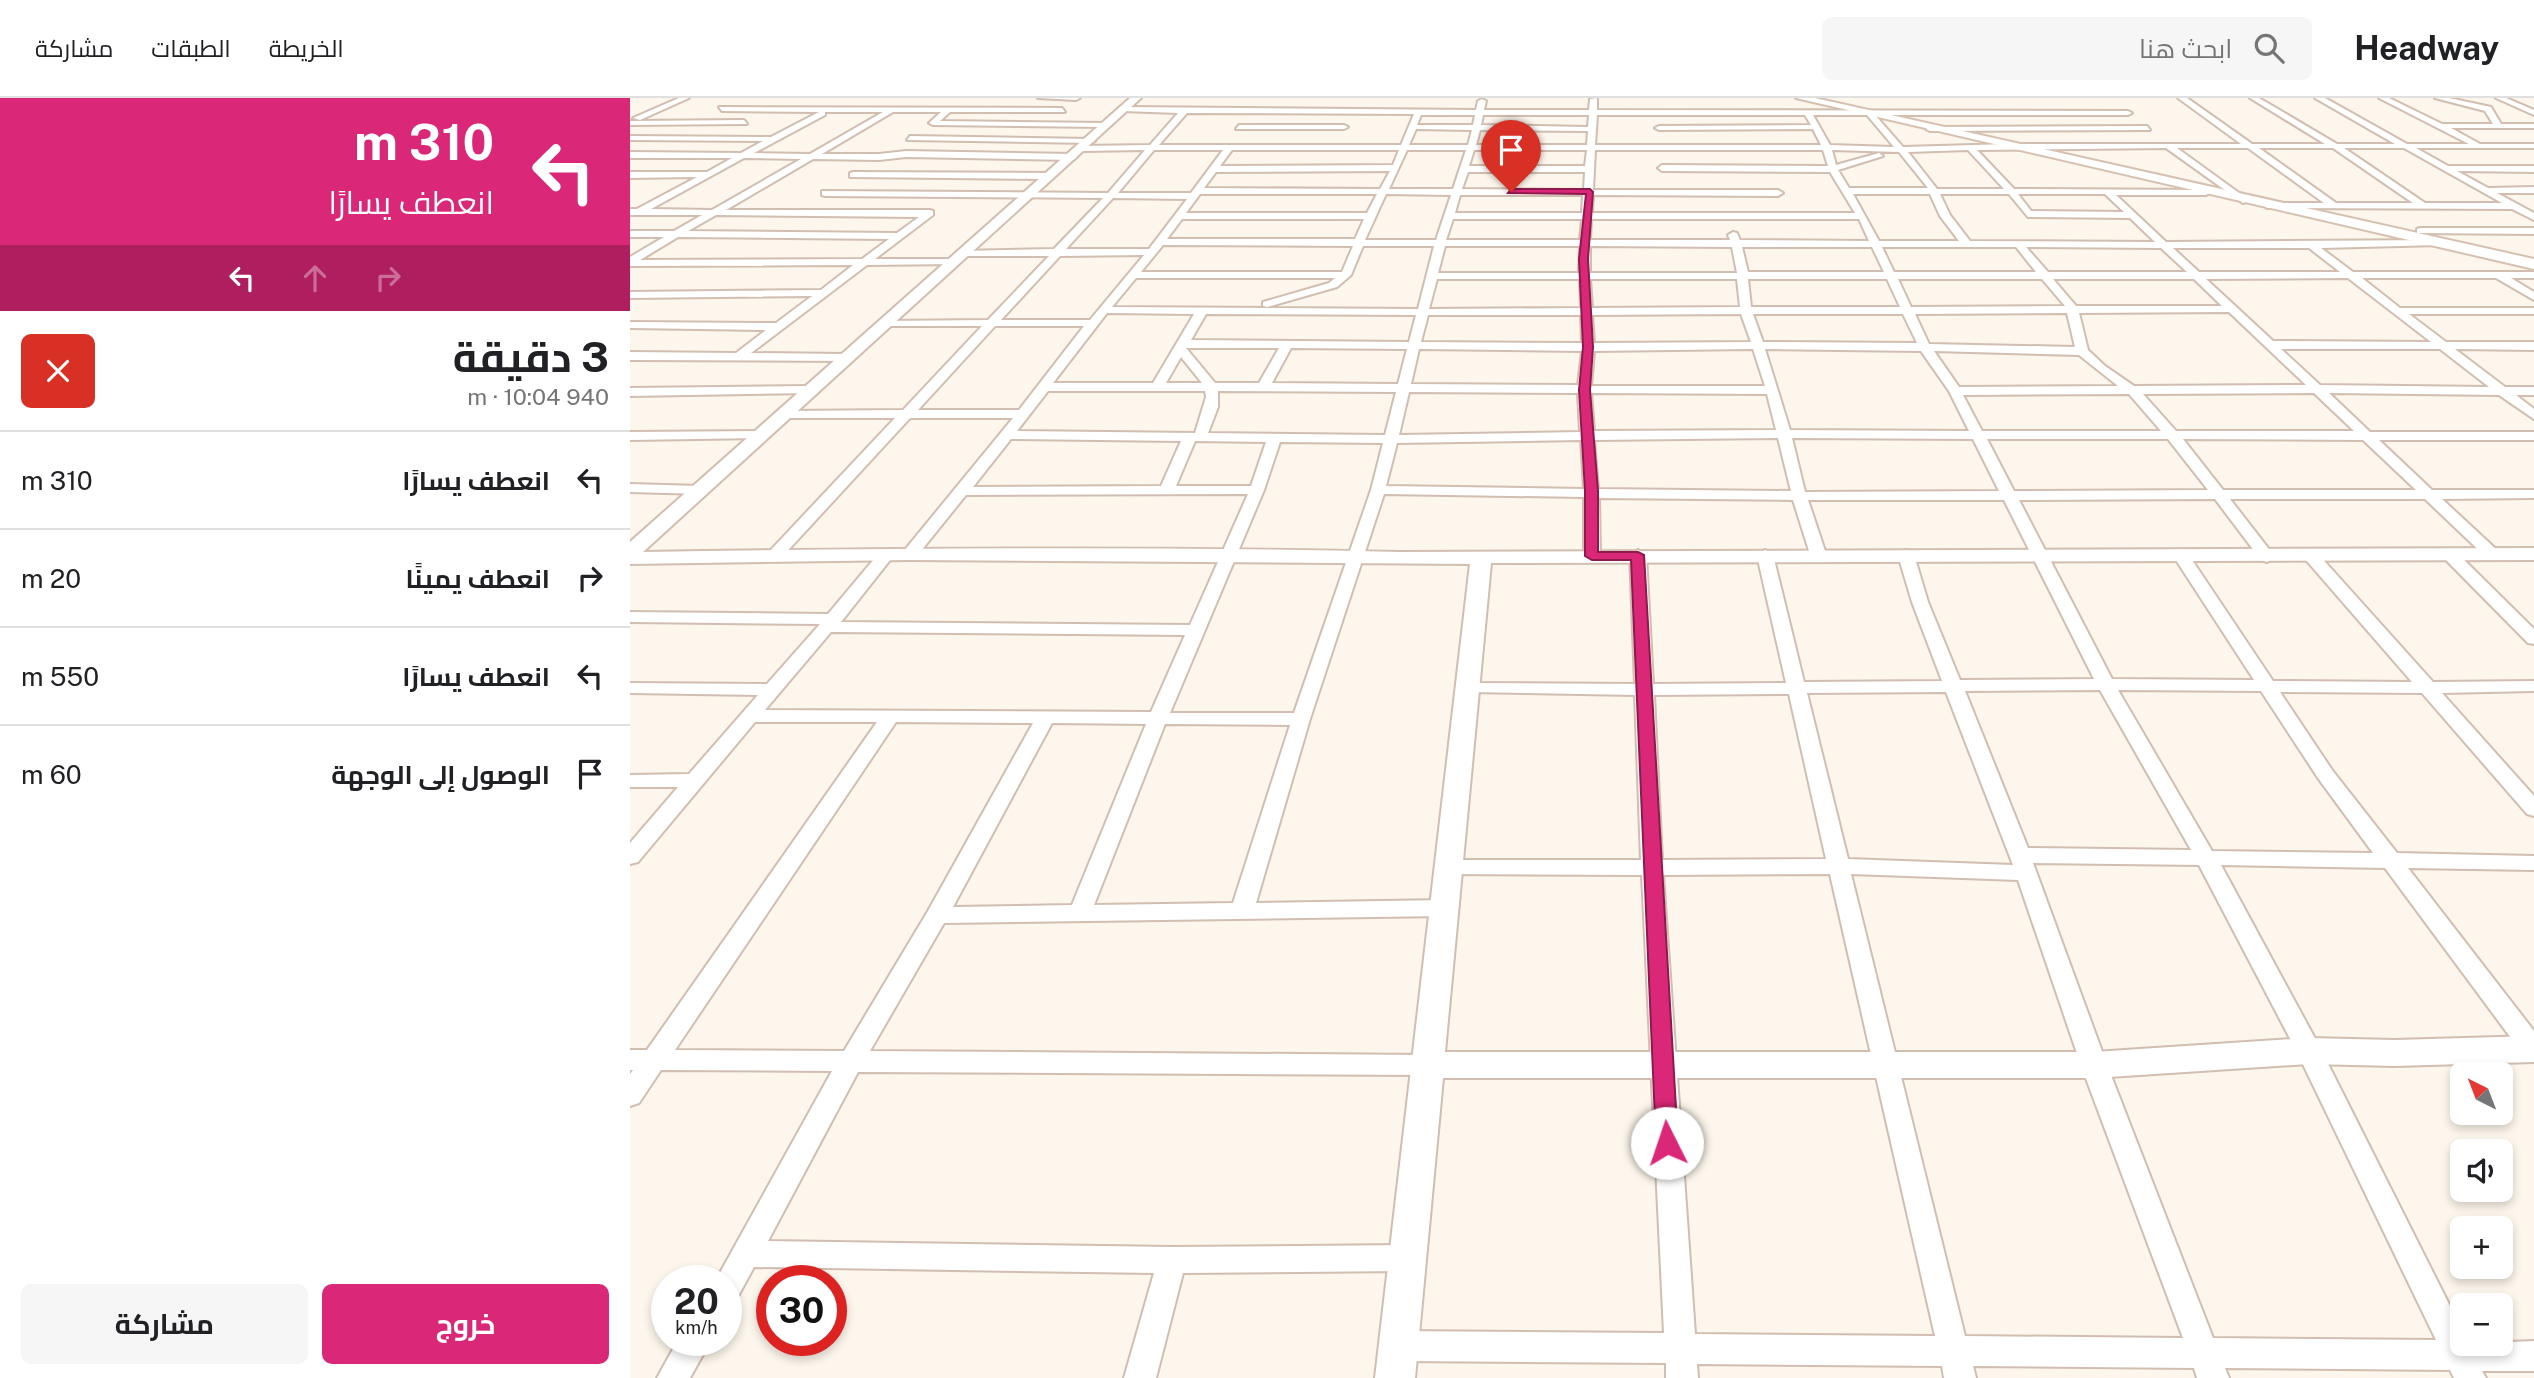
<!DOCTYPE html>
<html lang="ar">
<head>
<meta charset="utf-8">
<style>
  :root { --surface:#fff; --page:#f6f6f6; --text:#202124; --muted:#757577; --line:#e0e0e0; --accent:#db2777 }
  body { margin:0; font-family:"Public Sans",Cairo,sans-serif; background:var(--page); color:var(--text); direction:rtl; height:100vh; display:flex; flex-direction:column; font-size:26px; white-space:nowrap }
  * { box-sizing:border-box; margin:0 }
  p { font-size:23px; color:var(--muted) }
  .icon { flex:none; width:38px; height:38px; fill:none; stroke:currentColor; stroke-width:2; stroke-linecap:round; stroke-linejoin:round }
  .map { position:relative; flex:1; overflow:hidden; direction:ltr }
  .side { display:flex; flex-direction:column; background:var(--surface); width:630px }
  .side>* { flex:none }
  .top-card { background:#db2777; color:#fff; overflow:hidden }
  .needle { width:46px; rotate:318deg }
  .controls { position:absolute; left:1820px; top:964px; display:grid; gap:14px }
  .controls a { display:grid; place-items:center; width:63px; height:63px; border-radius:10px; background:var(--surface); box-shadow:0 4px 10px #0003; font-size:35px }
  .speed { position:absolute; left:21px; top:1167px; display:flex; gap:14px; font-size:35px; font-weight:700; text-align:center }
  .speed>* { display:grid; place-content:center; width:91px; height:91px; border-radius:50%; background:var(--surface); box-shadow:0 4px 10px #0003; line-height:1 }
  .speed small { font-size:18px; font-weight:400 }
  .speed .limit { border:10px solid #d22; background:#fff; color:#111 }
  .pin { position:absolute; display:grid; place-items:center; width:60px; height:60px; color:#fff; margin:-72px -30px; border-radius:50% 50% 50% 0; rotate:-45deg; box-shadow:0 0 7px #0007 }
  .pin .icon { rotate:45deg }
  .me { position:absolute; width:77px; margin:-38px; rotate:356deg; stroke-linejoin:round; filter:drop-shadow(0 0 5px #0008) }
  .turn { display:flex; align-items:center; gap:24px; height:147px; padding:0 21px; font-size:32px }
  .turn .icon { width:91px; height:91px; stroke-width:2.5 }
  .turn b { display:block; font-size:49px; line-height:60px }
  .lanes { display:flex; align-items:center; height:66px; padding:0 21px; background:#0003; justify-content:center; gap:35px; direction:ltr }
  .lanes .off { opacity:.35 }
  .round { display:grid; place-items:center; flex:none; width:74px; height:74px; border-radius:10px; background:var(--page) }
  .headline { display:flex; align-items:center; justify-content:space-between; height:119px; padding:0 21px }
  h1 { font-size:42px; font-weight:700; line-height:52px }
  .cta { display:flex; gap:14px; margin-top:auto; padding:14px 21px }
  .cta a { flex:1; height:80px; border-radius:10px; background:var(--accent); color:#fff; font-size:28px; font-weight:700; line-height:80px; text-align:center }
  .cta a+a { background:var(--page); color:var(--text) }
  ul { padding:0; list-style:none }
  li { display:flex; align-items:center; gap:21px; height:98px; padding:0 21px; border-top:2px solid var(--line) }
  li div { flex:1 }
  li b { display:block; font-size:26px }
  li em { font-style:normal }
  header { display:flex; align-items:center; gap:42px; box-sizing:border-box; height:98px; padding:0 35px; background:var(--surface); border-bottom:2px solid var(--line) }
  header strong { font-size:33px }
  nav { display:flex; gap:38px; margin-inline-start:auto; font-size:24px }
  .search { width:490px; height:63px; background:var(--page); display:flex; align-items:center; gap:18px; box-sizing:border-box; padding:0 24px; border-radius:10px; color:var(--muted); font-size:26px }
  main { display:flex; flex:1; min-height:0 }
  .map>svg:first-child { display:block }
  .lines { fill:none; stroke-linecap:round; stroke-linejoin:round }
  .minor-casing { stroke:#d1beb0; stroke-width:4 }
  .tertiary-casing { stroke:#d1beb0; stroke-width:4 }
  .secondary-casing { stroke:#d6c0b0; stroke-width:4 }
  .minor { fill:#fff; fill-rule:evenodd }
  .tertiary { fill:#fff; fill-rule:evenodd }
  .secondary { fill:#fff; fill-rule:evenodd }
  .route { fill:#db2777; stroke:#8e194d; stroke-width:2 }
</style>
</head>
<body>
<header>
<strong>Headway</strong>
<div class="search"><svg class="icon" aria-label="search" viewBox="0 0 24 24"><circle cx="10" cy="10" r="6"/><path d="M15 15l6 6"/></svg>ابحث هنا</div>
<nav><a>الخريطة</a><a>الطبقات</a><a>مشاركة</a></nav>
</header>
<main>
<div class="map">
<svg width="1904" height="1280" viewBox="0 0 1904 1280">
  <rect width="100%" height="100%" fill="#fdf6ec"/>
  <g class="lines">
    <defs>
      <g id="minor">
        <path d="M49,0H59L10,22L3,20Z"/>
        <path d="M408,0H450L446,2Z"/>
        <path d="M967,0V12L1498,13L1502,15L1498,17H1245L1273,49L1379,46H1611L1548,0H1557L1622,46H1695L1620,0H1629L1707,46H1765L1685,0H1695L1777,46H1839L1749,0H1759L1812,26H1863L1855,13L1805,0H1819L1861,9L1871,26H1904V30H1821L1850,46H1904V50H1786L1818,68H1904V74L1827,73L1858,90L1904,89V95H1867L1904,115V122L1882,111L1637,110L1635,108L1640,105H1694L1618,50H1547L1616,100V104L1613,105L1536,50L1347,52L1384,91L1579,92L1581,94L1576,97H1486L1536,144L1808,142L1813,145L1812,147L1691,150L1723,174H1904V180H1881L1904,194V202L1866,180H1732L1770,210H1904V216H1779L1816,244H1904V252L1825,251L1875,289H1904V297H1886L1904,311V321L1869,297L1699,295L1740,334H1904V342H1749L1802,392H1904V400L1812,401L1868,453L1870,456L1868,459H1856L1795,401H1600L1645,459L1637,464L1631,462L1585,401L1389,402L1482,581L1624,582L1544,459L1552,454L1558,456L1643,583L1782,584L1676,462L1674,459L1682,454L1688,456L1803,584L1904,583V593L1812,595L1904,698V718L1897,716L1792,595L1650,594L1702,672L1767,755L1904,758V772L1778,770L1904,933V962L1895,959L1755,770L1591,767L1688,946L1832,1232V1246L1904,1243V1273H1852L1856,1280H1824L1820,1272L1595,1270L1599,1280H1567L1564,1270L1343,1268L1346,1280H1314L1312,1268L1067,1266L1068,1280H1036V1265L768,1263L757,1258L753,1248L757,1238L768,1233L1034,1235L1012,777L820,776L812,774L809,769L812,764L820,762H1011L1005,597L838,594L829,589L832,585L1005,586L1000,457L1008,452L1016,457L1023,586L1156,585L1127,457L1135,452L1143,457L1174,584L1312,583L1282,504L1268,457L1276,452L1284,457L1298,504L1330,582L1464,581L1374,402H1178L1196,456L1188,461L1180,456L1163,402L969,400L970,458L962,463L954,458V399L754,396L680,621L626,805L815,802L823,804L826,810L823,816L815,818L314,825L240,953L798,957L807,960L811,967L807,974L798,977L228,974L138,1143L542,1149L777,1147L787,1151L791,1160L787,1169L777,1173L553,1175L526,1280H494L524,1175L124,1169L106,1202L96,1206V1183L86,1182L202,973L31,972L9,1005L0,1008V976L3,972H0V952H17L247,624H125L8,764L0,766V745L48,689H0V677L59,676L128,597L0,595V585L137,586L190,526L0,524V514L198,516L250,454L256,452L264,457L211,524L560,527L618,396L336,397L286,459L280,461L272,456L274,453L383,320H280L150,461H138L136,458L138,455L265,320H156L151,319V313L273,312L352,228H255L249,225L251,223L358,222L419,158H333L328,155L329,153L424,151L473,100L195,98L192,97V93L478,95L515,52L453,53L450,48L520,47L548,15L493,13L496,9L846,12L848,3L852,1L856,3L854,12H959L960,1ZM557,15L784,16L771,47H529ZM791,17H845L843,27H787ZM853,17H959L958,29L851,27ZM967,17H1175L1181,27L1029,28L1025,30L1029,32L1183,31L1191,47H965ZM1183,17H1237L1264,49L1200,47ZM786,31L842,32L838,47H779ZM850,32L958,33L957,47H846ZM1629,50H1703L1783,105H1706ZM1714,50H1774L1872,105H1795ZM524,52H593L561,95H488ZM602,52H769L763,67L590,68ZM777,52H836L823,91H759ZM844,52H957L955,68H839ZM965,52H1193L1198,68L1032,67L1028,70L1032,73L1200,74L1225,115H962L963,97L1148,98L1153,95L1148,92H963ZM1202,52L1269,54L1298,90H1219L1208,72L1253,58L1249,55L1206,67ZM1338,52L1374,91H1307L1278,54ZM760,73L750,91L574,90L586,74ZM838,74H955L954,92L832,91ZM570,96H747L737,115H556ZM756,96L821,97L806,142H735ZM1223,96H1300L1310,118L1329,143H1249ZM1310,96H1379L1398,119L1500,120L1525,144L1340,143L1320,117ZM1388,96H1475L1494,114L1401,113ZM830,97H953L952,115H825ZM483,100L557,101L519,151H436ZM552,121H734L725,141H537ZM823,121H952L950,142H816ZM961,121H1229L1239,143L1110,142L1107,135L1103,134L1098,137L1100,142H960ZM533,147L723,148L712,174H511ZM733,148H804L788,211L482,209L506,180H705L699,185L633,204V208L637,209L707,189L721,177ZM815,148H950L949,175H808ZM960,148L1102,149L1107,175H960ZM1112,149H1242L1254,174H1118ZM1252,149H1386L1406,174H1264ZM1396,149L1531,150L1557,174H1418ZM1543,150H1679L1710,174H1569ZM514,157L460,222H371L430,158ZM1718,180L1801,244L1643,243L1576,181ZM807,181H950L951,210L799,211ZM960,181H1107L1110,209L962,210ZM1118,181H1257L1270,209H1121ZM1268,181H1412L1435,208L1281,209ZM1423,181H1564L1592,208H1446ZM1599,214L1676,287L1504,288L1475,268L1458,252L1449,215ZM477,215L564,216L523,285H423ZM1437,215L1445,249L1299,246L1285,216ZM576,216L786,217L779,244L561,242ZM1111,216L1121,244L964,245L962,217ZM1123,216H1273L1287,245L1133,244ZM798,217H951L952,245L791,244ZM365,228H454L389,312H288ZM556,250H649L629,285H585ZM661,250L777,251L768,286L642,285ZM789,251L952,253L948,287L781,286ZM1123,251L1135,288H961L964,253ZM1135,251L1291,253L1319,293L1339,333L1160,332ZM1651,251H1810L1859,289L1690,287ZM1304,253L1449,257L1488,288L1329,289ZM551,259L572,285H536ZM418,293H575L576,299L565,335L387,333ZM588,293L766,294L755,337L578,335L588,309ZM779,294L948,295L950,334L769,337ZM961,295L1137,296L1146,332L964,333ZM1684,295L1724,333H1546L1513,296ZM1499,296L1531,333H1352L1333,297ZM1148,340L1161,393L968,391L964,342ZM1162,340L1343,341L1369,393L1175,394ZM381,341L551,343L531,388L343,389ZM1357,341H1538L1578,392L1384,393ZM1553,341L1733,342L1786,392H1593ZM951,342L954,391L756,388L767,345ZM565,343L636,344L621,388H546ZM650,344L753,345L741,392L664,615H540L634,392ZM201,534L555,537L521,614L135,612ZM1470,592L1561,752L1398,750L1335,593ZM1488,592L1631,593L1688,680L1743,755L1582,753ZM1316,594L1383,767L1218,761L1177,595ZM1159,596L1196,761L1032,762L1024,597ZM266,624L403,625L298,813L214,953L45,952ZM422,625L516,626L442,807L323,809ZM535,626L660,627L603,805L464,807ZM1403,765L1569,767L1667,954L1806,1242L1583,1240L1477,967ZM1200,776L1305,1238L1065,1236L1033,777ZM1221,776L1388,782L1451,967L1553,1240L1335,1238Z"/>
        <path d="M1866,0H1876L1904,12V17Z"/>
        <path d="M89,9L432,10L435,14H320L310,23L477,25L481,27L477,29L303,27L299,25L311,14H263L192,56H249L276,53L443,56L447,59L443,62L276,59L249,62L183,61L96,112H300L303,113V117L245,161H323L328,164L327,166L237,167L121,255L216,256L220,257V263L0,262V254L106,255L136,232L0,230V224L146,225L182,198L0,200V194L191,192L223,167L0,168V159L34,139H0V133H44L72,117H0V111H7L67,79L0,80V74H77L102,60H0V54L111,55L133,43L0,42V38L141,39L189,14L92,13ZM195,14H253L180,56L124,55L195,17ZM114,60L171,61L82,112L21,111ZM86,117L289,119L267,135L58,133ZM48,139L259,141L232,161L10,162Z"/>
        <path d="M114,22L117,26L0,27V23Z"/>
        <path d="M609,27H714L718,29L714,31H606Z"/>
        <path d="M1517,28L1520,32L1300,33L1296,31L1300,29Z"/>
        <path d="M280,38L461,41L465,43L461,45L277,42Z"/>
        <path d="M223,74L420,75L424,78L420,81L220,79V75Z"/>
        <path d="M1790,130H1904V136L1787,135V131Z"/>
        <path d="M181,288L187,292L186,295L0,298V290Z"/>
        <path d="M132,333L139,337L137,340L0,342V334Z"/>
        <path d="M0,386L71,388L78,392L71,396L0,394Z"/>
        <path d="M1820,452L1826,454L1904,531V546L1898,545L1814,460L1812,457Z"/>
        <path d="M48,1242H81L60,1280H27Z"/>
      </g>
      <path id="tertiary" d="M500,0H511L13,454C266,450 518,448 770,454L1904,450V462L861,465L815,954H1464L1679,940L1765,942L1904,938V964L1765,968L1679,966L1464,980H813L785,1280H745L840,466L280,462L0,466V444Z"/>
      <path id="secondary" d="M1166,0H1185L1904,161V171Z"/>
    </defs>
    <use href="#minor" class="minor-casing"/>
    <use href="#tertiary" class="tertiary-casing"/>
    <use href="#secondary" class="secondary-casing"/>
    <use href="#minor" class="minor"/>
    <use href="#tertiary" class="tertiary"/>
    <use href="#secondary" class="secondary"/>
  </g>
  <path class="route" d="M881,91H960L963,94L958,161L963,249L960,292L968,393V454H1008L1014,457L1048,1045L1045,1052L1037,1055L1030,1052L1026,1045L1001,462H962L955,458V393L949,292L953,249L949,161L956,96L878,95Z"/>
</svg>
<div class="controls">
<a><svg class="needle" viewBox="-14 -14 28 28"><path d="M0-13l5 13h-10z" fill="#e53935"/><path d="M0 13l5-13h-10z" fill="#757577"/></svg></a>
<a><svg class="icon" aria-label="sound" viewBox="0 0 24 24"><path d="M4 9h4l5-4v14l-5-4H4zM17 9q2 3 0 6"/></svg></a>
<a>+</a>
<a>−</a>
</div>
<div class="speed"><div>20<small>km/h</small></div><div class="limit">30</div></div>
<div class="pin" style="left:881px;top:94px;background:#d93025"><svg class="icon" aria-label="arrive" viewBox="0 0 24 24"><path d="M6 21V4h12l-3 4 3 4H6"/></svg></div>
<svg class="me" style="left:1037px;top:1045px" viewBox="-20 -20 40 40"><circle r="19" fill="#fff"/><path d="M0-13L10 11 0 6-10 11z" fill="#db2777"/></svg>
</div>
<section class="side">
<div class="top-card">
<div class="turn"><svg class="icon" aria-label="left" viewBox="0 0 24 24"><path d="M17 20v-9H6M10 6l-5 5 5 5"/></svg><div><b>310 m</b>انعطف يسارًا</div></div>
<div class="lanes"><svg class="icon" aria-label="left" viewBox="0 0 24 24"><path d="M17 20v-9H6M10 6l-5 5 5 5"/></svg><svg class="icon off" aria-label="ahead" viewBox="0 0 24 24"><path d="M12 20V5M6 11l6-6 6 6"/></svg><svg class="icon off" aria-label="right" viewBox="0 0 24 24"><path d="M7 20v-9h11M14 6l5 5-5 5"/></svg></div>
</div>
<div class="headline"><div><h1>3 دقيقة</h1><p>940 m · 10:04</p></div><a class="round" style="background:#d93025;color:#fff"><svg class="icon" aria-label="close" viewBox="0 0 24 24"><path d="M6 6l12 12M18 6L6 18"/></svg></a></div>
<ul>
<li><svg class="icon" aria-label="left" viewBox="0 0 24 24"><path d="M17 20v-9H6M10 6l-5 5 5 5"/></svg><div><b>انعطف يسارًا</b></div><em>310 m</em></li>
<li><svg class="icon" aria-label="right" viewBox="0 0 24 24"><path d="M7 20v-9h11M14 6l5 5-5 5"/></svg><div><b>انعطف يمينًا</b></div><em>20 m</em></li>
<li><svg class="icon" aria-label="left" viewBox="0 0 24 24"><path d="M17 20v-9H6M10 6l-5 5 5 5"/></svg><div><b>انعطف يسارًا</b></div><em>550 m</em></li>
<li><svg class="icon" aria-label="arrive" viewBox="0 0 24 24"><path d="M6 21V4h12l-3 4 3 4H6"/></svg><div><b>الوصول إلى الوجهة</b></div><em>60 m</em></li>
</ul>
<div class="cta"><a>خروج</a><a>مشاركة</a></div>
</section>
</main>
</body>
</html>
